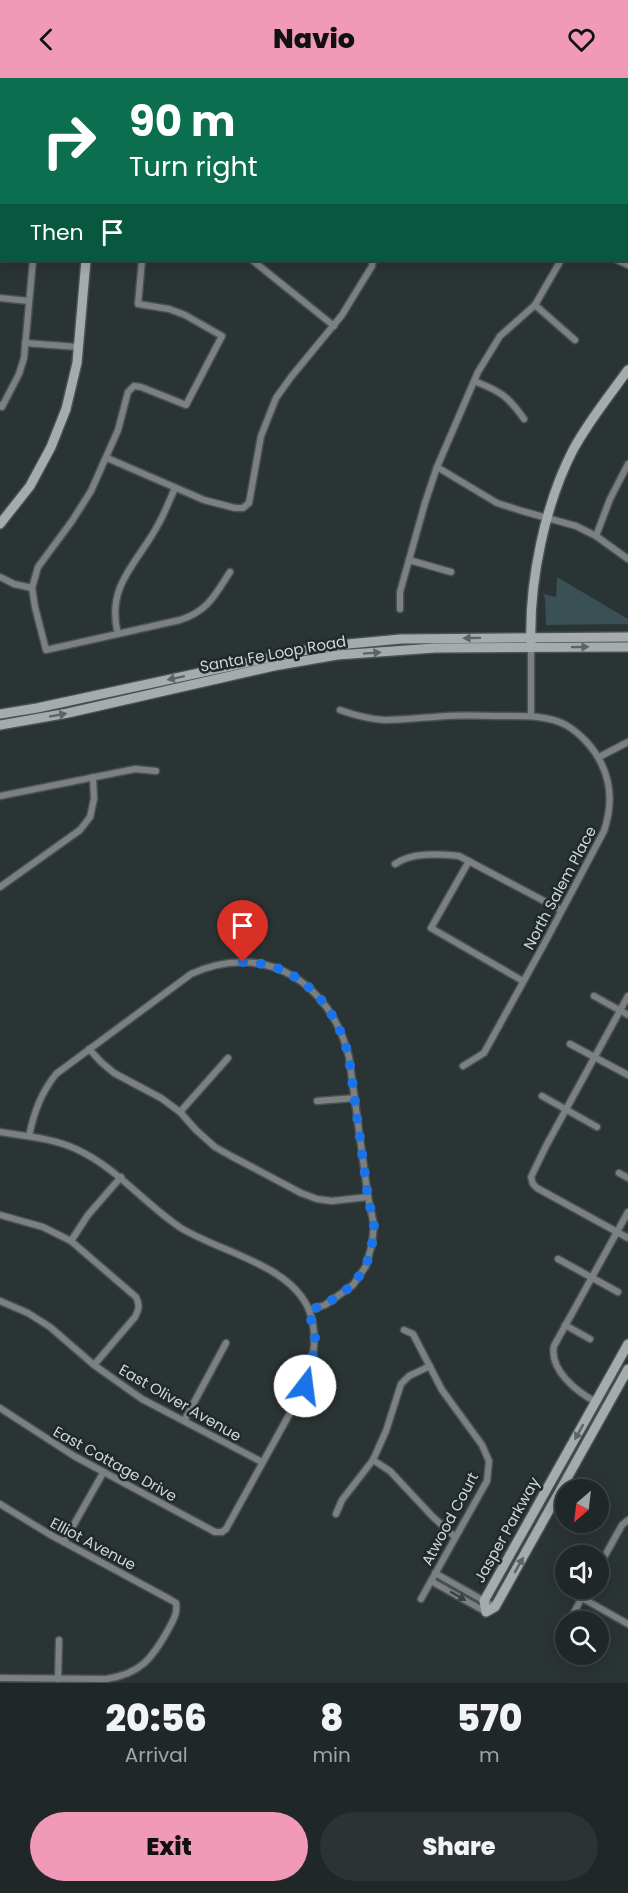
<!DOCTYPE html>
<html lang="en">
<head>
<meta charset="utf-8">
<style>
  :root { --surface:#202728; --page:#2d3334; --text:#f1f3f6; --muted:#a2a5a8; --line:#3d4445; --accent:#f09ab7 }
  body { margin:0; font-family:Poppins,sans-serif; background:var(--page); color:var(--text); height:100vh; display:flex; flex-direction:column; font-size:22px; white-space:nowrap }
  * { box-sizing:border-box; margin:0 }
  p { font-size:20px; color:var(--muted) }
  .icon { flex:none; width:33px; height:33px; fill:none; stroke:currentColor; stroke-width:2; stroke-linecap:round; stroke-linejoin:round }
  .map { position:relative; height:1605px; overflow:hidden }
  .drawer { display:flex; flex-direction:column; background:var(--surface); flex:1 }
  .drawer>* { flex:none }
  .banner { position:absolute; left:0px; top:0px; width:628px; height:183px; box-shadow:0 3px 15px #0003,0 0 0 2px var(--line); background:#0b6e4f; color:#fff; overflow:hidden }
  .needle { width:39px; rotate:208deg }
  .controls { position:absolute; left:555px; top:1401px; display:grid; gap:12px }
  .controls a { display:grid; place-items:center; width:54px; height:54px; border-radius:50%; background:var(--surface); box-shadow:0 3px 15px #0003,0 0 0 2px var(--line); font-size:30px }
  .pin { position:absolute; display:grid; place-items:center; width:51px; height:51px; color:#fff; margin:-62px -26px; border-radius:50% 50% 50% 0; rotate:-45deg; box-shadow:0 0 6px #0007 }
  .pin .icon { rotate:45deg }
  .me { position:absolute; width:66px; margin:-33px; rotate:15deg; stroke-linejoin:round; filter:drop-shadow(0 0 4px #0008) }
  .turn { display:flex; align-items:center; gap:21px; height:126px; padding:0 30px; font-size:27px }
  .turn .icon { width:78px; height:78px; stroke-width:2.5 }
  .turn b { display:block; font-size:42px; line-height:51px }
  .then { display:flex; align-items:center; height:57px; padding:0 30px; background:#0003; gap:12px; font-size:22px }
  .eta { display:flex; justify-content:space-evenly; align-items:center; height:102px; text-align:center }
  .eta b { font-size:36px; font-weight:800; line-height:42px }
  .cta { display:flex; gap:12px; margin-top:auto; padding:12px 30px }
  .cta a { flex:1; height:69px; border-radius:36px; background:var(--accent); color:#111; font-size:24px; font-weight:800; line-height:69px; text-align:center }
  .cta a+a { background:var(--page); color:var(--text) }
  header { display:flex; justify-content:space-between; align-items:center; height:78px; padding:0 30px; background:var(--accent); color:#111; font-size:27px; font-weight:800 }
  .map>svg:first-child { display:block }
  .green { fill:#395054 }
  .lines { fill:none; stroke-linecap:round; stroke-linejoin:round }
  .street-casing { stroke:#495152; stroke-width:9 }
  .secondary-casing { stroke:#495152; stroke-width:12 }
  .street { stroke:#7c8081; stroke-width:6 }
  .secondary { stroke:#a6acae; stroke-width:9 }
  .oneway { fill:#5d6466 }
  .oneway2 { fill:#384040 }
  .route { stroke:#1a73e8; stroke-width:10; stroke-dasharray:0 18 }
  .labels { text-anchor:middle; stroke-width:5; stroke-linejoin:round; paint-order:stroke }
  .street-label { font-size:15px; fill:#d1d6d7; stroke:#212a2b }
</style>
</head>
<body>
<header><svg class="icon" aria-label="back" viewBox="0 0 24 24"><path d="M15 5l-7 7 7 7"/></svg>Navio<svg class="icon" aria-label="heart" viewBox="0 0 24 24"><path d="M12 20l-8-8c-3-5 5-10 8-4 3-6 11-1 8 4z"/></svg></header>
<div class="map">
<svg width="628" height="1605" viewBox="0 0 628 1605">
  <rect width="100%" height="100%" fill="#2b3435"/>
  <path class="green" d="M557,499L628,541V546L546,547L545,520L543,516L556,519Z"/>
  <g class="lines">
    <defs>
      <g id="street">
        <path d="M425,0L426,2"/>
        <path d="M627,39L628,37"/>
        <path d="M0,78L2,76"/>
        <path d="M627,92L628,93"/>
        <path d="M142,182L138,226L169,231L185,237L222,258L186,327L141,309L134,308L128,314L118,352L91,413L72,443L38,489L32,510L35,529L46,572L180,542C208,533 215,517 230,494"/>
        <path d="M252,182L334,248"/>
        <path d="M617,182L628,187"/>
        <path d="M0,220L29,223"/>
        <path d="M535,227L575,262"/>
        <path d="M25,265L78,269"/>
        <path d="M474,303C500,313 508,318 524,341"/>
        <path d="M0,327L2,329L19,296L24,280L33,182"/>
        <path d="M107,380L204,422L235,430H243L249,425L261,358L276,320L291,299L342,237L372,188L373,182"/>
        <path d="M437,389L497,425L522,433L576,448L596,458L628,481"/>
        <path d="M596,458L610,421L628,386"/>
        <path d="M409,482L451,494"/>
        <path d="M0,499L14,506L32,510"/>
        <path d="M400,531V514L425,425L437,389L478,294L500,258L535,227L561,182"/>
        <path d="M118,556C105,507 139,484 159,445C165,434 170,421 175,410"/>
        <path d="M340,632C354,637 369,641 384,642C405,642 427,639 448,638C466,637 485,638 503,638C523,638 547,637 566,647C581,656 595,671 602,687C612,708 611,732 604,753L543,868L484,975L463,988"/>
        <path d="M531,638V570"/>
        <path d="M599,679L628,664"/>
        <path d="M0,718L135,691L156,693"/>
        <path d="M469,783L431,850L523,903"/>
        <path d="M395,786C412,774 438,776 459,778L561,832"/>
        <path d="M0,809L80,752L90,739L94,721L93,699"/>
        <path d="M594,918L628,937"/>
        <path d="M628,918L546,1068L531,1099L533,1106L537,1110L628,1160"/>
        <path d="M570,966L628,997"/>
        <path d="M89,971L101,984L114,995L161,1020L180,1034L196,1052L215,1069L231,1078L301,1115L317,1121L332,1123L368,1119"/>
        <path d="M542,1018L597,1049"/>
        <path d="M317,1023L355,1020"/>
        <path d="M180,1034L228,980"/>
        <path d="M0,1054C25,1058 52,1060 76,1071C119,1091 143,1125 181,1150C220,1174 291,1187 309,1232C319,1258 313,1283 305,1308L226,1451L222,1454H215L74,1378L0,1330"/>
        <path d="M29,1058C34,1034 41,1015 56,996L191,896C265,862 331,905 349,979L368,1119L374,1147L372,1166L366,1188L353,1207L325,1227L309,1232"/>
        <path d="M619,1095L628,1100"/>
        <path d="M0,1137L43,1149L71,1163L136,1219C140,1227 139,1231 135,1239L94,1287"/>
        <path d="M71,1163L88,1137L121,1099"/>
        <path d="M558,1181L618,1214"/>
        <path d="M0,1223L28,1235L50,1249L94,1287L142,1321L262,1384"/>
        <path d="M565,1247L590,1261"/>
        <path d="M404,1252L413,1256L442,1312L482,1367L489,1383L487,1403L421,1521"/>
        <path d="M596,1324C577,1314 549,1292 554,1268L628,1134"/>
        <path d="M184,1343L226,1265"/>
        <path d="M373,1382L390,1393L432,1438L455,1459"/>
        <path d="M0,1426L49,1456L171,1522L176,1525C178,1536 172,1544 168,1552C152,1581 140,1596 106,1601L0,1600"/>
        <path d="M336,1436L342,1422L373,1382L386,1353L401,1306L409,1298L430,1288"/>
        <path d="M64,1464L103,1395"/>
        <path d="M598,1490L622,1447L628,1442"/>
        <path d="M435,1495L495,1529"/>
        <path d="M431,1503L486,1534"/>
        <path d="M582,1520L628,1546"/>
        <path d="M569,1544L587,1510"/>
        <path d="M559,1563L566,1550"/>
        <path d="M58,1601L59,1562"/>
      </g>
      <g id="secondary">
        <path d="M90,0V2"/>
        <path d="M0,446L30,408L51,369L66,331L77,285L86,182"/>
        <path d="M531,564C529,503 545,426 573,372C588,344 609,318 628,292"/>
        <path d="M0,636L37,630L301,573L348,566L401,561L628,559"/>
        <path d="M0,647L68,635L274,588L337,577L435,570L628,569"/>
        <path d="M628,1266L484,1523L486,1534L495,1529L628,1291"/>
      </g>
    </defs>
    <use href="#street" class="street-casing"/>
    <use href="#secondary" class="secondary-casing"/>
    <use href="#street" class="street"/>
    <use href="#secondary" class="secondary"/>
  </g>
  <defs><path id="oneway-solid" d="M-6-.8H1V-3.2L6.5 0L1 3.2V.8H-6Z" transform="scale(1.5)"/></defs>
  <g class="oneway">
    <use href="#oneway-solid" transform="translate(472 560) rotate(179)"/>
    <use href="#oneway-solid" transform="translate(580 569) rotate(-1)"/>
    <use href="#oneway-solid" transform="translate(372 575) rotate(-4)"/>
    <use href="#oneway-solid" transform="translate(176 600) rotate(168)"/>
    <use href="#oneway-solid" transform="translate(58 637) rotate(-10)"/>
    <use href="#oneway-solid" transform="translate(579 1354) rotate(119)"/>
    <use href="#oneway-solid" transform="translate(519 1487) rotate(-60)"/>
  </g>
  <use class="oneway2" href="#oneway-solid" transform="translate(458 1518) rotate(30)"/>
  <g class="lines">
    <path class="route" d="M243,884C300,885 337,928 349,980L368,1119L374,1147L372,1166L366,1188L353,1207L325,1227L309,1232L315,1260L312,1285L305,1308"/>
  </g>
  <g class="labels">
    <g class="street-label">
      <text transform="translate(273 576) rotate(-10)" y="5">Santa Fe Loop Road</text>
      <text transform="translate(560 810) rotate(-62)" y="5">North Salem Place</text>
      <text transform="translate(180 1325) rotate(30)" y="5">East Oliver Avenue</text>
      <text transform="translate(115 1386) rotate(29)" y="5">East Cottage Drive</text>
      <text transform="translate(450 1441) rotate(-62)" y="5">Atwood Court</text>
      <text transform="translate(507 1452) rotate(-61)" y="5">Jasper Parkway</text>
      <text transform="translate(93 1466) rotate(28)" y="5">Elliot Avenue</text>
    </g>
  </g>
</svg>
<div class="controls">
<a><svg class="needle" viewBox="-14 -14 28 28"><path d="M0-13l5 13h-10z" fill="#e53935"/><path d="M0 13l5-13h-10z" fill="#a2a5a8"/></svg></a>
<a><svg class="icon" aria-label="sound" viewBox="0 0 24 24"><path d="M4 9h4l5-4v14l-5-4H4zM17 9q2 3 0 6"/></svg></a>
<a><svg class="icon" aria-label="search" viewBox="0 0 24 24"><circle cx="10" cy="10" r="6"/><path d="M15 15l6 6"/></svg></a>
</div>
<div class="pin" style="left:243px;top:884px;background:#d93025"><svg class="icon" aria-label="arrive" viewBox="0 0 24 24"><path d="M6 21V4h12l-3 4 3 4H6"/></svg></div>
<svg class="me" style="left:305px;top:1308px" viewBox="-20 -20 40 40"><circle r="19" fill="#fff"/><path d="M0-13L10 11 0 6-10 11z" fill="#1a73e8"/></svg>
<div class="banner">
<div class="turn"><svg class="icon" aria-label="right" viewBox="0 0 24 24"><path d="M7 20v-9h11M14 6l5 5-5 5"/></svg><div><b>90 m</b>Turn right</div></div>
<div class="then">Then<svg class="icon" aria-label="arrive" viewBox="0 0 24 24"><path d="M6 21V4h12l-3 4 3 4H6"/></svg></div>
</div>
</div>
<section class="drawer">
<div class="eta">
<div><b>20:56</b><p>Arrival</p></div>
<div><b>8</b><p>min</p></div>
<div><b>570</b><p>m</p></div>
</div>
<div class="cta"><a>Exit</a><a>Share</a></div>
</section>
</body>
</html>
